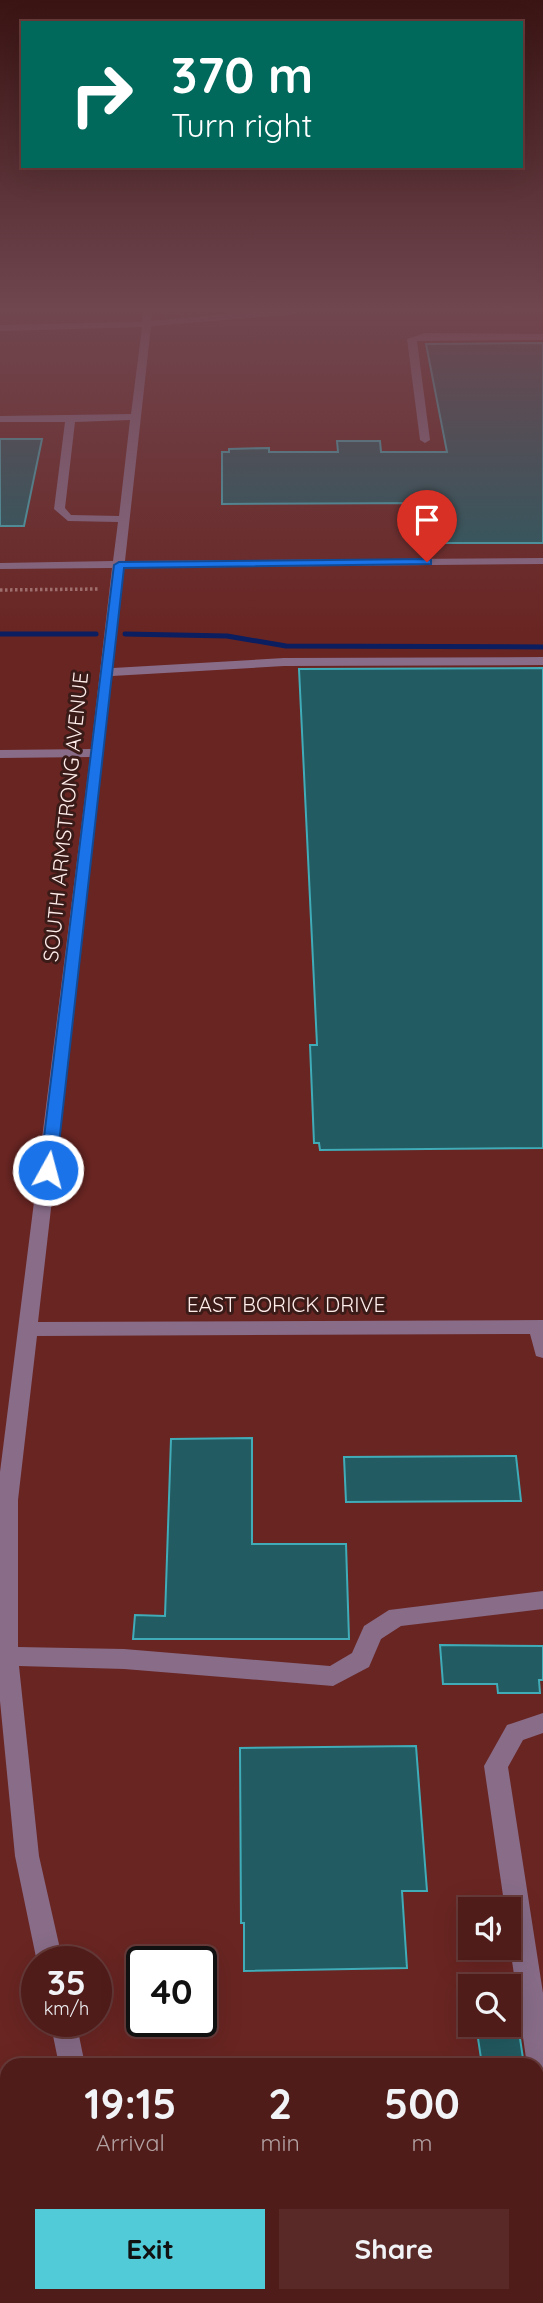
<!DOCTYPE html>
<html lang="en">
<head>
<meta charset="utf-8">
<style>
  :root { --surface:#4f1c1a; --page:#592927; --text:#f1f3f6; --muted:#b3a1a2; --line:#663a39; --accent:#52cbd9 }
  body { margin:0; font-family:Quicksand,sans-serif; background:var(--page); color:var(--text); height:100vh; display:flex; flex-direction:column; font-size:26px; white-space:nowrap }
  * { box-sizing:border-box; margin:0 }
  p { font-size:23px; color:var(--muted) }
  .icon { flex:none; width:38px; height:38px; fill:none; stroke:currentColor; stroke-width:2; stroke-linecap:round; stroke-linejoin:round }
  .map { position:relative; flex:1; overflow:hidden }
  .panel { position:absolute; left:0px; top:2058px; width:544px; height:245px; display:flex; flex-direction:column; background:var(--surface); border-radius:21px 21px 0 0; box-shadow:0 7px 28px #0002,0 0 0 2px var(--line) }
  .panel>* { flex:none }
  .hud { position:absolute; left:21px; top:21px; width:502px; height:147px; border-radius:0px; box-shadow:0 7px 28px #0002,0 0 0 2px var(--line); background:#00695c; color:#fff; overflow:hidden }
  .tools { position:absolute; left:458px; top:1897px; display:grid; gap:14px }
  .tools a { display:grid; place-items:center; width:63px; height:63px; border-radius:0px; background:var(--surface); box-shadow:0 7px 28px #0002,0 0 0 2px var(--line); font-size:35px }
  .speed { position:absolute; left:21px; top:1946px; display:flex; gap:14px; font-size:35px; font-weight:700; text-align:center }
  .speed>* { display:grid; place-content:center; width:91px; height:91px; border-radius:50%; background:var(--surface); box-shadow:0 7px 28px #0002,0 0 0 2px var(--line); line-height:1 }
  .speed small { font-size:18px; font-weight:400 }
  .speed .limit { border:4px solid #111; border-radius:10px; background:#fff; color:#111 }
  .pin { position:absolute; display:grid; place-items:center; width:60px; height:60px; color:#fff; margin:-72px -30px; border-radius:50% 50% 50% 0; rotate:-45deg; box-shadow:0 0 7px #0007 }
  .pin .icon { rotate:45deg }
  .me { position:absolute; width:77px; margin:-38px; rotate:7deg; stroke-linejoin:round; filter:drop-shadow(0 0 5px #0008) }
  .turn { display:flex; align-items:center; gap:24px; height:147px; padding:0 35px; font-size:32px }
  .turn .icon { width:91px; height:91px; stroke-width:2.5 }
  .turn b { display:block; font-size:49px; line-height:60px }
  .eta { display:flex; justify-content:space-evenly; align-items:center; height:119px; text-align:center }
  .eta b { font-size:42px; font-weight:800; line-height:49px }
  .primary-button { display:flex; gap:14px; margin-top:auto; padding:14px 35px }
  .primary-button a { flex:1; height:80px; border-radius:0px; background:var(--accent); color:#111; font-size:28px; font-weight:800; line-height:80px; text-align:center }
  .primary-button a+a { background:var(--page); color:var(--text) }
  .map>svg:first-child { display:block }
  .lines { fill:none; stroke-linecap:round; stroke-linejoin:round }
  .stream { stroke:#0a1e60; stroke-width:5 }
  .building { fill:#235b62; stroke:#3facb8; stroke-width:2 }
  .path { stroke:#a57572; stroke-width:3.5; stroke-dasharray:2.5 2.5; stroke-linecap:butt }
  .minor { fill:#886c88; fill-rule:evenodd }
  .route { fill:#1a73e8; stroke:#114b97; stroke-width:2 }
  .labels { text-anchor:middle; stroke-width:6; stroke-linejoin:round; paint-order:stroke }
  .street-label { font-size:21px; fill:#feecea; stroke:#3a1b18 }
</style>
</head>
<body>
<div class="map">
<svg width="543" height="2303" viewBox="0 0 543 2303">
  <rect width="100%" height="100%" fill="#692522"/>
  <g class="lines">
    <g class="stream">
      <path d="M0,634H96"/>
      <path d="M125,634L227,636L286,646L543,647"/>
    </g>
  </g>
  <g class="building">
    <path d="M543,343V543H437L430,503L222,504V452H229V449L269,448V452H338L337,441H380L381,452H447L426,344Z"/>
    <path d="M0,439H42L24,526H0Z"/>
    <path d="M543,668V1148L320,1150L319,1143H314L310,1045H317L299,669Z"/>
    <path d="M252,1438V1544H346L349,1639H133L135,1615L165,1616L171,1439Z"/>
    <path d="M516,1456L521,1501L346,1502L344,1457Z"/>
    <path d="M440,1645L543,1646V1680H539L540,1693H498L497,1684H443Z"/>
    <path d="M416,1746L427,1891H402L407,1968L244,1971V1923H241L240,1748Z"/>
    <path d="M476,2025H518L524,2065H482Z"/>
  </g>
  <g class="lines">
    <path class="path" d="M0,590L98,589"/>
    <g class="minor">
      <path d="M144,311H152L151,321L265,311H298L294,314L151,326L125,561L543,558V564L124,568L113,668L284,658L543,657V665L284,666L112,676L38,1322L543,1320V1358L536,1356L530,1334L37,1336L18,1500V1647L124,1649L330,1666L352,1653L364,1626L389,1610L543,1591V1609L401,1626L381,1639L369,1667L333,1686L124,1669L19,1666L39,1856L63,1962H37L15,1856L0,1701V1472L90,757L0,758V750L91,749L112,568L0,569V563L113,561L118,522L68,521L54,509L65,422H0V416L131,414L142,327L0,331V325L142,322ZM130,420L119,516L71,515L65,508L75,422Z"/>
      <path d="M425,333L543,334V340L417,341L430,440L425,443L420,440L407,339Z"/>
      <path d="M543,1713V1733L523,1740L508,1767L543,1993V2093L537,2091V2065H527L509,1940V1909H505L484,1766L507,1725Z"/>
      <path d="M50,2021H76L85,2065H59Z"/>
      <path d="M107,2296H137L139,2303H109Z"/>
    </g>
  </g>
  <linearGradient id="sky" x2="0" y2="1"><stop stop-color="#3a1413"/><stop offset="0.49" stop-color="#70464f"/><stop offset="1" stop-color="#70464f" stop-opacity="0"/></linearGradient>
  <rect width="543" height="633" fill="url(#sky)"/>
  <path class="route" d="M427,559L431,560V564L124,568L56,1170L48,1175L42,1173L40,1170L114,565L119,562Z"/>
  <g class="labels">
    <g class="street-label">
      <text transform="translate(66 817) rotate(-84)" y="7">SOUTH ARMSTRONG AVENUE</text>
      <text x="286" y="1312">EAST BORICK DRIVE</text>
    </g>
  </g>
</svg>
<div class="tools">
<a><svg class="icon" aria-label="sound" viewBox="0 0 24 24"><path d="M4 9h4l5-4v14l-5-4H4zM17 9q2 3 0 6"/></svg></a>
<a><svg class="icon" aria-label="search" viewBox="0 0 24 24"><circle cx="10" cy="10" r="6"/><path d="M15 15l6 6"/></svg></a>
</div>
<div class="speed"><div>35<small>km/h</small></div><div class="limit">40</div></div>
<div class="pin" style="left:427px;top:562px;background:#d93025"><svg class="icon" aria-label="arrive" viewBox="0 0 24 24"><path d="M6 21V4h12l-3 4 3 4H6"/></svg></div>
<svg class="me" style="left:48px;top:1170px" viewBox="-20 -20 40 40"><circle r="17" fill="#1a73e8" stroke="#fff" stroke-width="3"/><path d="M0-11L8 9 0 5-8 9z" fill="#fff"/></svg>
<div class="hud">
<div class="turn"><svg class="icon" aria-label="right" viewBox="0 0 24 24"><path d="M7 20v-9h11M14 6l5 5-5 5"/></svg><div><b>370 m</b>Turn right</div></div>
</div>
<section class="panel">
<div class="eta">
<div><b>19:15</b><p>Arrival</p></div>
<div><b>2</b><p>min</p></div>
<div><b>500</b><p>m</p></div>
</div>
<div class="primary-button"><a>Exit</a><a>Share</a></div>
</section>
</div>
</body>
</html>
